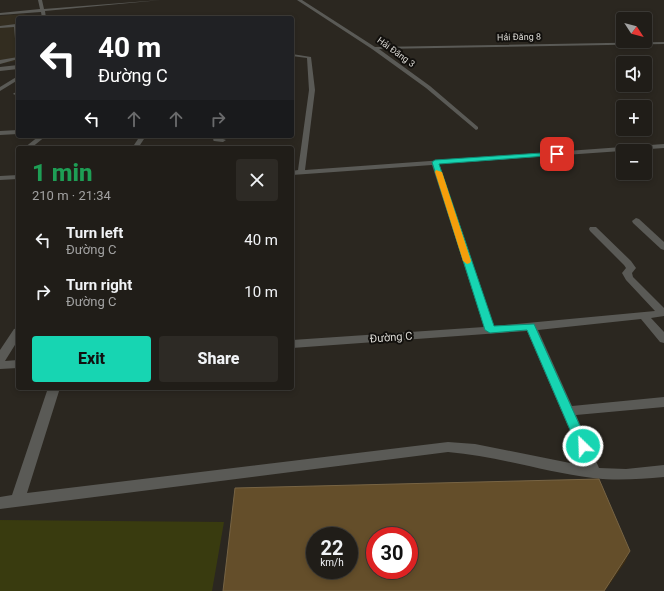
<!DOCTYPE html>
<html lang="en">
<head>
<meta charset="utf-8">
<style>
  :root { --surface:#201d18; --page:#2d2a25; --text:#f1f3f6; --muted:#a2a2a2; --line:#3d3b37; --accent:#17d5b2 }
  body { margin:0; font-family:Roboto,sans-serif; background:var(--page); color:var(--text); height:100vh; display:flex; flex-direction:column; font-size:15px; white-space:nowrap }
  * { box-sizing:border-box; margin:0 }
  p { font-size:13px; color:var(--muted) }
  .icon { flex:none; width:22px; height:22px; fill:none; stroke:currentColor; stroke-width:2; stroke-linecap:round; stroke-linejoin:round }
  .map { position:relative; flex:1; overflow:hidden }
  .panel { position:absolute; left:16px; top:146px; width:278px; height:244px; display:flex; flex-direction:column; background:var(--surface); border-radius:4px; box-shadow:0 2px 6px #0003,0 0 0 1px var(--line) }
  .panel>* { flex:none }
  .top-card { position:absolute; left:16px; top:16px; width:278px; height:122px; border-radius:4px; box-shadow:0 2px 6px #0003,0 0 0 1px var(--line); background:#202124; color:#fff; overflow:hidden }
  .needle { width:26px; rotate:126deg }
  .buttons { position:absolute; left:616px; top:12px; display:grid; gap:8px }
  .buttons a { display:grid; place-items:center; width:36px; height:36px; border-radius:4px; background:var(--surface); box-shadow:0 2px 6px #0003,0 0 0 1px var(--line); font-size:20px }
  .speed { position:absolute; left:306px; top:527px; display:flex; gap:8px; font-size:20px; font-weight:700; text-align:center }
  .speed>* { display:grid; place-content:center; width:52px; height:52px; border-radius:50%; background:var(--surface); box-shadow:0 2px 6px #0003,0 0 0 1px var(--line); line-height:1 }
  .speed small { font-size:10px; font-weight:400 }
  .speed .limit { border:6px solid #d22; background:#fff; color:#111 }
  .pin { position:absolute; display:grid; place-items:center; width:34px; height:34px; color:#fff; margin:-17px; border-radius:8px; box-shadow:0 2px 6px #0006 }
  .me { position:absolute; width:44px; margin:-22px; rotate:336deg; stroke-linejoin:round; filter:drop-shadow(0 0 3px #0008) }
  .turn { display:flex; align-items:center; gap:14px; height:84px; padding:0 16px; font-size:18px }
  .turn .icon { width:52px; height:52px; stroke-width:2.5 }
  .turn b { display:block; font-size:28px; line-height:34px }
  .lanes { display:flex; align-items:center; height:38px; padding:0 16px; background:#0003; justify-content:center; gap:20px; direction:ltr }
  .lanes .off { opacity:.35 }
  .round { display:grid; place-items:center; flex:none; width:42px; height:42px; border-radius:4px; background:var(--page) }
  .head { display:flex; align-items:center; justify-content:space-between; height:68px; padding:0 16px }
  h1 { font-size:24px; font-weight:800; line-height:30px; color:#1e9e55 }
  .primary-button { display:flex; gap:8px; margin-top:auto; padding:8px 16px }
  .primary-button a { flex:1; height:46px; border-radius:4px; background:var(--accent); color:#111; font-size:16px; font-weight:800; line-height:46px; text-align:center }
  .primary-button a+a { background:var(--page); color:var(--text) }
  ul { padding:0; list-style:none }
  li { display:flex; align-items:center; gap:12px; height:52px; padding:0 16px }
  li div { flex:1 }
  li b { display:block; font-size:15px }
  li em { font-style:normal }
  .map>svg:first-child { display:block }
  .built { fill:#332d20 }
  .green { fill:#393b0f }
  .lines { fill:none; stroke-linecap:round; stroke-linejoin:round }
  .minor { fill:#5a5a56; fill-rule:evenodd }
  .shaded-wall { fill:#3f2e11 }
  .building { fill:#644e2a; stroke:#776444; fill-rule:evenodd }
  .route { fill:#17d5b2; stroke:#0f8a74 }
  .slow { fill:#f59e0b }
  .labels { text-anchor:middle; stroke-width:4; stroke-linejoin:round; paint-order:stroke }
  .far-street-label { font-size:9px; fill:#dbd9d4; stroke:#12100d }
  .street-label { font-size:11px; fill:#dbd9d4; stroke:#12100d }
</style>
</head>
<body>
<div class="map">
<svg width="664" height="591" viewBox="0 0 664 591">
  <rect width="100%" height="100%" fill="#2b2720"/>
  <path class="built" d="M23,14L34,16L35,18H18V61L0,64V16Z"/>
  <path class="green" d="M0,520L224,522L212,591H0Z"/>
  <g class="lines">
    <g class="minor">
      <path d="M38,0H42L44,9L161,0L45,11L46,18H42L41,12L0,15V13L40,9Z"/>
      <path d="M297,0H302L375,47L664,42V44L379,49L430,86L478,127V129L476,130L426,88L372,49Z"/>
      <path d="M16,24L18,25V51L16,50L14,27L0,28V26Z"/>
      <path d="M292,54L311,57L315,90L305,170L664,144V148L439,164L494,326L655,311L626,280L622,273L626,268L624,265L590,231L589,229L590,227H596L631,261L636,268L632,273L633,277L664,308V316L651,318L664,332V343L660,342L641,319L538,330L572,406L664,397V407L576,415L599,468L626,469L664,465V477C640,479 617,481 593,478C544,472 497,456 448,452L0,509V497L12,495L48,388H60L27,493L448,442L475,444L585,466L527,331L292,348V340L484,327L432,165L292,175V171L298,170L309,90L307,58L292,56Z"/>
      <path d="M18,57V59L0,64V60Z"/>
      <path d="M18,65V69L0,71V67Z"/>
      <path d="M18,76V80L0,91V87Z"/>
      <path d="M18,92V96L13,94L14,93Z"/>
      <path d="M18,130V134L0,135V131Z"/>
      <path d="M39,136H46L31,148H24Z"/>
      <path d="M140,136H146L138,148H132Z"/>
      <path d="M215,136H221L220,138L226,140L223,142L214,141L213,140Z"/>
      <path d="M18,175V179L0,180V176Z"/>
      <path d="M636,218L639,219L664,242V250L661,249L633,223L632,221Z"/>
      <path d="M18,328V340L5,361L18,360V368L0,369V350L14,329Z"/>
    </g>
  </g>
  <path class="shaded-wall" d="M630,551L625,562L605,591H603Z"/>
  <path class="building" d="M599,479L630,551L604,591H223L235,488ZM315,536H349V570H315ZM375,536H409V570H375Z"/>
  <path class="route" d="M557,152H559V155L439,164L494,326L534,324L589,446L587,450L583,451L579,450L577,446L527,330L490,333L485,330L432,162L435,160Z"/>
  <path class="slow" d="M436,170L442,172L471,261L470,263L467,264L463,261L435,172Z"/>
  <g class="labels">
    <g class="far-street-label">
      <text transform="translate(519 37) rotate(-1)" y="3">Hải Đăng 8</text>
      <text transform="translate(396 52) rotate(36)" y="3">Hải Đăng 3</text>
    </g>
    <g class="street-label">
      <text transform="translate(391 337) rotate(-4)" y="4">Đường C</text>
    </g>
  </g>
</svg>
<div class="buttons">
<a><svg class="needle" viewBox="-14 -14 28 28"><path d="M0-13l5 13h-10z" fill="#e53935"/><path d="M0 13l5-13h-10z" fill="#a2a2a2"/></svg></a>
<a><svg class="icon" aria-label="sound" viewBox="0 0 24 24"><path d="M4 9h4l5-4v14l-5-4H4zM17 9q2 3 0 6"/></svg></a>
<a>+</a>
<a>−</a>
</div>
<div class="speed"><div>22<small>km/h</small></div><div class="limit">30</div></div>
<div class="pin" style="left:557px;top:154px;background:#d93025"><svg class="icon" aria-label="arrive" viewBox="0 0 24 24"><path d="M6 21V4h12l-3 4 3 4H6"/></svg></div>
<svg class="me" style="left:583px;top:446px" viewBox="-20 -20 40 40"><circle r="17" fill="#17d5b2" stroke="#fff" stroke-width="3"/><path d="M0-11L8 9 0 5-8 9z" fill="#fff"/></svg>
<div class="top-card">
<div class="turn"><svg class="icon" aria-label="left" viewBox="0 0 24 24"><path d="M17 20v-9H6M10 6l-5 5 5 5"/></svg><div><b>40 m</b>Đường C</div></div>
<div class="lanes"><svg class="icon" aria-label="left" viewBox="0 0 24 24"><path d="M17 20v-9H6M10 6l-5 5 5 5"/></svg><svg class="icon off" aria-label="ahead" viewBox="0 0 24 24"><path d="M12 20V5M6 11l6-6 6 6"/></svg><svg class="icon off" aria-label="ahead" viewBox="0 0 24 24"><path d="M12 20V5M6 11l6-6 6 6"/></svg><svg class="icon off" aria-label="right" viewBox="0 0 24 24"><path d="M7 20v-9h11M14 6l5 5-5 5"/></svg></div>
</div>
<section class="panel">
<div class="head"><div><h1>1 min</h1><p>210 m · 21:34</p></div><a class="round"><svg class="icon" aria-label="close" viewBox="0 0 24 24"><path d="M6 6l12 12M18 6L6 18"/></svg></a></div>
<ul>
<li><svg class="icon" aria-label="left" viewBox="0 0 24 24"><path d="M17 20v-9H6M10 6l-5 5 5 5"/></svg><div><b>Turn left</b><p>Đường C</p></div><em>40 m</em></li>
<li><svg class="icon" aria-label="right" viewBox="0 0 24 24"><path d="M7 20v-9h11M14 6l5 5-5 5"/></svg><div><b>Turn right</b><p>Đường C</p></div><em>10 m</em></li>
</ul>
<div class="primary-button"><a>Exit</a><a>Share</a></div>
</section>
</div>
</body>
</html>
